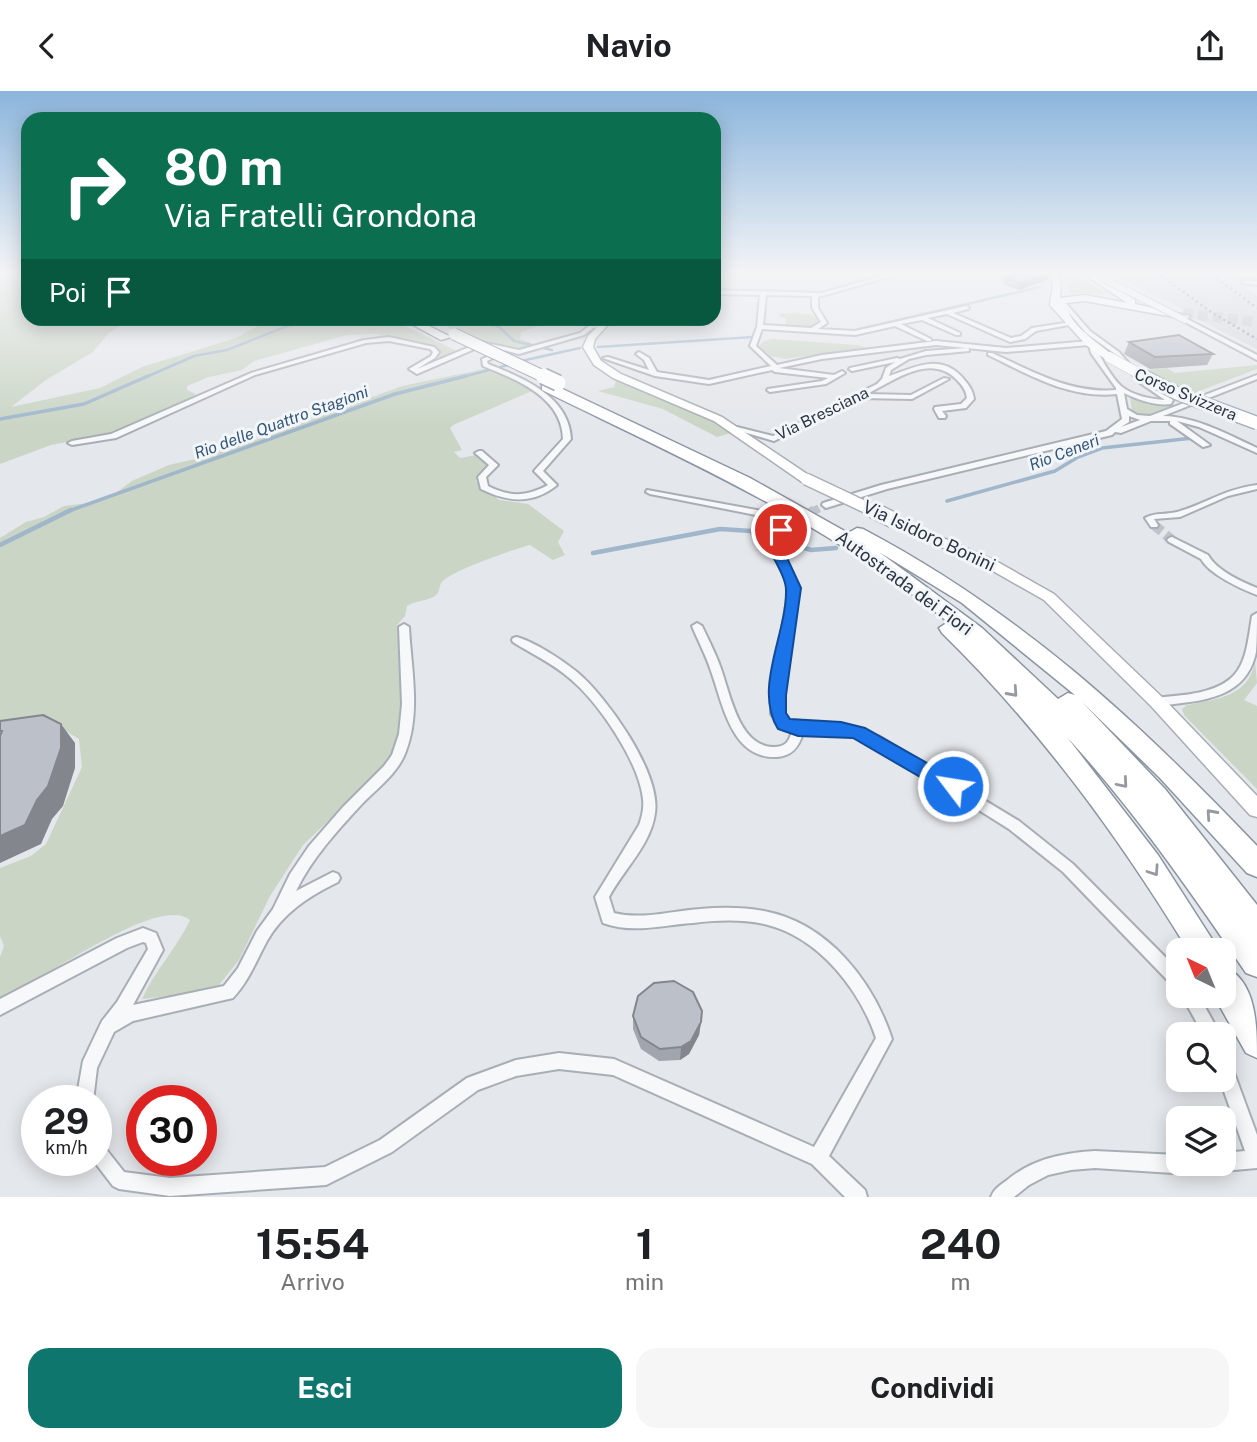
<!DOCTYPE html>
<html lang="it">
<head>
<meta charset="utf-8">
<style>
  :root { --surface:#fff; --page:#f6f6f6; --text:#202124; --muted:#757577; --accent:#0f766e }
  body { margin:0; font-family:"Public Sans",sans-serif; background:var(--page); color:var(--text); height:100vh; display:flex; flex-direction:column; font-size:26px; white-space:nowrap }
  * { box-sizing:border-box; margin:0 }
  p { font-size:23px; color:var(--muted) }
  .icon { flex:none; width:38px; height:38px; fill:none; stroke:currentColor; stroke-width:2; stroke-linecap:round; stroke-linejoin:round }
  .map { position:relative; height:1106px; overflow:hidden }
  .sheet { display:flex; flex-direction:column; background:var(--surface); flex:1 }
  .sheet>* { flex:none }
  .guide { position:absolute; left:21px; top:21px; width:700px; height:214px; border-radius:21px; box-shadow:0 4px 18px #0003; background:#0b6e4f; color:#fff; overflow:hidden }
  .needle { width:46px; rotate:317deg }
  .controls { position:absolute; left:1166px; top:847px; display:grid; gap:14px }
  .controls a { display:grid; place-items:center; width:70px; height:70px; border-radius:14px; background:var(--surface); box-shadow:0 4px 18px #0003; font-size:35px }
  .speed { position:absolute; left:21px; top:994px; display:flex; gap:14px; font-size:35px; font-weight:700; text-align:center }
  .speed>* { display:grid; place-content:center; width:91px; height:91px; border-radius:50%; background:var(--surface); box-shadow:0 4px 18px #0003; line-height:1 }
  .speed small { font-size:18px; font-weight:400 }
  .speed .limit { border:10px solid #d22; background:#fff; color:#111 }
  .pin { position:absolute; display:grid; place-items:center; width:60px; height:60px; color:#fff; margin:-30px; border:4px solid #fff; border-radius:50%; box-shadow:0 2px 7px #0007 }
  .me { position:absolute; width:77px; margin:-38px; rotate:301deg; stroke-linejoin:round; filter:drop-shadow(0 0 5px #0008) }
  .turn { display:flex; align-items:center; gap:24px; height:147px; padding:0 28px; font-size:32px }
  .turn .icon { width:91px; height:91px; stroke-width:2.5 }
  .turn b { display:block; font-size:49px; line-height:60px }
  .then { display:flex; align-items:center; height:66px; padding:0 28px; background:#0003; gap:14px; font-size:26px }
  .eta { display:flex; justify-content:space-evenly; align-items:center; height:119px; text-align:center }
  .eta b { font-size:42px; font-weight:700; line-height:49px }
  .primary-button { display:flex; gap:14px; margin-top:auto; padding:14px 28px }
  .primary-button a { flex:1; height:80px; border-radius:21px; background:var(--accent); color:#fff; font-size:28px; font-weight:700; line-height:80px; text-align:center }
  .primary-button a+a { background:var(--page); color:var(--text) }
  header { display:flex; justify-content:space-between; align-items:center; height:91px; padding:0 28px; background:var(--surface); font-size:32px; font-weight:700 }
  .map>svg:first-child { display:block }
  .built { fill:#d2d6dd }
  .green { fill:#cad5c5 }
  .lines { fill:none; stroke-linecap:round; stroke-linejoin:round }
  .stream-far2 { stroke:#9fb6cb; stroke-width:2.5 }
  .stream-far1 { stroke:#9fb6cb; stroke-width:3.5 }
  .stream { stroke:#9fb6cb; stroke-width:4.5 }
  .street-tunnel-far1 { stroke:#bfc3ca; stroke-width:8; stroke-dasharray:8 3.5; stroke-linecap:butt }
  .street-tunnel { stroke:#bfc3ca; stroke-width:10; stroke-dasharray:10 5; stroke-linecap:butt }
  .primary-tunnel { stroke:#bfc3ca; stroke-width:10; stroke-dasharray:10 5; stroke-linecap:butt }
  .street-casing { stroke:#a9aeb6; stroke-width:4 }
  .secondary-casing { stroke:#a9aeb6; stroke-width:3 }
  .primary-casing { stroke:#a3acb7; stroke-width:3 }
  .highway-casing { stroke:#8b95a2; stroke-width:3 }
  .street { fill:#f6f8fa; fill-rule:evenodd }
  .secondary { fill:#fff; fill-rule:evenodd }
  .primary { fill:#fff; fill-rule:evenodd }
  .highway { fill:#fff; fill-rule:evenodd }
  .rail { stroke:#7d8795; stroke-width:2.5; stroke-dasharray:2 3.5; stroke-linecap:butt }
  .street-bridge-casing { stroke:#a9aeb6; stroke-width:8; stroke-linecap:butt }
  .secondary-bridge-far1-casing { stroke:#a9aeb6; stroke-width:14; stroke-linecap:butt }
  .secondary-bridge-casing { stroke:#a9aeb6; stroke-width:18; stroke-linecap:butt }
  .primary-bridge-far1-casing { stroke:#a3acb7; stroke-width:11; stroke-linecap:butt }
  .primary-bridge-casing { stroke:#a3acb7; stroke-width:15; stroke-linecap:butt }
  .highway-bridge-far1-casing { stroke:#8b95a2; stroke-width:13; stroke-linecap:butt }
  .highway-bridge-casing { stroke:#8b95a2; stroke-width:18; stroke-linecap:butt }
  .street-bridge { stroke:#f6f8fa; stroke-width:6 }
  .secondary-bridge-far1 { stroke:#fff; stroke-width:11 }
  .secondary-bridge { stroke:#fff; stroke-width:15 }
  .primary-bridge-far1 { stroke:#fff; stroke-width:10 }
  .primary-bridge { stroke:#fff; stroke-width:12 }
  .highway-bridge-far1 { stroke:#fff; stroke-width:11 }
  .highway-bridge { stroke:#fff; stroke-width:15 }
  .wall { fill:#a1a5ad }
  .shaded-wall { fill:#83868d }
  .building { fill:#bbc0c9; stroke:#83868d; stroke-width:2 }
  .oneway { stroke:#959aa2 }
  .route { fill:#1a73e8; stroke:#114b97; stroke-width:2 }
  .labels { text-anchor:middle; stroke-width:6; stroke-linejoin:round; paint-order:stroke }
  .far-street-label { font-size:16px; fill:#2b3544; stroke:#f3f6f9 }
  .far-water-label { font-size:16px; font-style:italic; fill:#355678; stroke:#f3f6f9 }
  .street-label { font-size:18px; fill:#2b3544; stroke:#f3f6f9 }
</style>
</head>
<body>
<header><svg class="icon" aria-label="back" viewBox="0 0 24 24"><path d="M15 5l-7 7 7 7"/></svg>Navio<svg class="icon" aria-label="share" viewBox="0 0 24 24"><path d="M12 15V3M7 8l5-5 5 5M5 13v7h14v-7"/></svg></header>
<div class="map">
<svg width="1257" height="1106" viewBox="0 0 1257 1106">
  <rect width="100%" height="100%" fill="#e4e7eb"/>
  <path class="built" d="M1108,181H1225L1257,205V258L1197,228L1188,227L1185,219Z"/>
  <g class="green">
    <path d="M0,181H28V228H132L109,242L93,261L46,289L11,316L100,297L142,276L236,247L270,228H390L459,261L418,278L439,260L430,254L375,243L347,244L254,270L242,279L209,286L187,295V299L196,303L191,307L105,344L51,354L0,373Z"/>
    <path d="M1070,186L1083,188L1107,203L1071,202L1062,189Z"/>
    <path d="M780,222L810,223L822,231L811,237L786,236V227L779,226Z"/>
    <path d="M431,228H559L521,241L520,248L540,255C503,264 464,244 431,228Z"/>
    <path d="M772,248L858,254L867,257L785,268L771,265L759,255L764,250Z"/>
    <path d="M1257,274V278L1189,304L1138,280L1167,277L1175,282Z"/>
    <path d="M489,277L532,300L453,334L450,337L462,359L454,361L460,367L476,364L488,374L476,390L499,409L528,413L564,440L558,451L565,464L553,469L530,454C511,459 457,478 444,489C437,494 442,502 433,506C425,510 415,510 407,515L405,525L397,534L401,605L396,657L382,678L303,754L270,805L239,869L219,894L205,901L142,908C155,879 177,857 190,829C157,802 39,894 0,906V866L4,855L0,845V777L31,765L46,753L82,676L79,648L64,639L0,652V447L26,431L44,426L64,415L89,412L117,401L132,390L169,374L200,367L268,345L402,295Z"/>
    <path d="M616,289L703,325L731,342L717,346L663,318L598,300L614,296Z"/>
    <path d="M1130,305L1149,312L1179,315C1162,321 1149,330 1132,320Z"/>
    <path d="M1255,571L1257,592L1244,609L1257,615V698L1184,624L1182,618L1187,614C1217,608 1248,606 1255,571Z"/>
  </g>
  <g class="lines">
    <g class="stream-far2">
      <path d="M478,228L499,236L514,250L552,259"/>
      <path d="M856,239L1040,196"/>
      <path d="M598,256L753,246"/>
      <path d="M521,270L580,257"/>
      <path d="M144,287L194,265L227,259L300,230L361,228"/>
      <path d="M459,287L512,273"/>
    </g>
    <g class="stream-far1">
      <path d="M0,328L84,313L148,285"/>
      <path d="M947,410L1055,380L1078,366L1102,357L1193,347"/>
      <path d="M66,421L395,303L466,285"/>
    </g>
    <g class="stream">
      <path d="M785,451L811,459L836,457"/>
      <path d="M0,454L71,419"/>
      <path d="M593,462L720,438L751,440"/>
    </g>
    <path class="street-tunnel-far1" d="M812,421L826,414"/>
    <g class="street-tunnel">
      <path d="M793,431L815,419"/>
      <path d="M1154,434L1172,449"/>
    </g>
    <path class="primary-tunnel" d="M1183,222L1257,231"/>
    <defs>
      <g id="street">
        <path d="M897,181H906L818,206V217L827,232L818,238L855,240L966,215L969,217L968,218L953,222L1011,247L1021,245L1032,237L1071,231L1074,233L1036,240L1025,248L1010,251L947,223L928,227L960,242V244H956L922,229L901,233L931,248V250H927L895,235L855,244L762,238L756,255L777,274L822,264L936,250L1006,257L1090,250L1094,252C1098,263 1112,287 1121,295C1133,305 1151,308 1165,309L1139,291L1115,263L1086,242L1061,212L1064,210L1090,240L1119,261L1143,289L1168,305L1173,309L1171,313C1156,315 1138,309 1124,302L1127,318L1137,324L1150,325L1257,284V288L1163,325C1197,326 1227,343 1257,357V362L1199,336L1177,330L1210,354L1203,356L1170,333V330H1151L1121,342L1115,341L1112,344L887,398L826,417L822,414L823,412L881,394L1106,340L1122,328L1117,303C1069,308 1030,284 988,264V262H992C1032,280 1071,303 1116,299V297L1091,262L1089,254L1006,261L936,254L822,268L779,277L834,284L842,280L845,282L826,293L770,301L767,299L768,298L822,290L828,287L775,281L772,279L709,293L655,285L603,267L608,266L649,279L644,269L636,263L639,261L649,267L657,281L709,289L771,275L750,255L757,236L760,204L714,203V199L822,202ZM766,204L812,205V217L821,231L811,237L763,234ZM1129,325L1140,329L1121,336L1129,331Z"/>
        <path d="M1244,189L1257,190V194L1242,192Z"/>
        <path d="M1185,227L1257,264V269L1183,230L1182,229Z"/>
        <path d="M603,231L605,232V234L593,237L584,244L519,263L484,254L417,283L409,278L431,265L433,261L430,258L389,250L366,252L255,284L116,347L72,354L68,352L72,350L111,343L251,282L364,249L389,246L434,256L439,261L435,267L417,278L481,251L519,259L580,242L589,235Z"/>
        <path d="M967,257L969,258V260L926,264L909,268L891,279L889,285C914,277 939,262 961,285C967,292 973,298 974,308L966,317L942,320L946,325L945,327H939L934,318L935,316L961,313L967,307C966,299 962,294 957,289C931,261 893,290 867,303L911,304L944,287L949,288L912,308L859,307L774,350L733,338L737,336L773,345L877,293L882,288L886,277L895,271L852,280L849,278L850,277L897,267L900,268L926,260Z"/>
        <path d="M499,261L504,262L487,270L488,273C523,287 569,305 571,348L543,380L557,394C533,414 507,411 481,398L478,386L489,374L475,362L479,360H482L498,374L486,386L488,395C510,406 526,406 548,394L534,380L563,348C562,306 517,289 483,275L482,268Z"/>
        <path d="M1257,394V398L1228,405L1180,426L1154,428L1158,434L1157,436H1151L1145,427C1155,421 1166,424 1177,421C1206,413 1224,398 1257,394Z"/>
        <path d="M647,399L762,420L767,425L760,442L765,450L770,453C775,442 781,429 796,429V433L785,440L779,454L799,497L783,604V622L788,630L799,634H841L880,646L1019,730L1073,773L1178,879V897L1173,895L1063,781L1009,738L872,652L841,642H803C799,656 792,665 777,666C731,668 723,613 711,580C706,564 698,550 692,535L697,532L702,535C708,548 715,561 720,575C730,601 738,656 774,656C785,656 789,651 792,640L780,636L771,623V604L789,497L775,465L759,454L752,442L758,426L756,424L650,403L646,401Z"/>
        <path d="M1172,446L1208,464C1216,479 1242,491 1257,497V504C1241,498 1209,483 1201,468L1169,451L1167,449L1169,447Z"/>
        <path d="M1257,522C1257,534 1257,549 1256,561C1246,610 1197,610 1157,615L1153,614L1151,611L1153,608C1165,605 1179,605 1191,603C1244,594 1245,571 1252,525Z"/>
        <path d="M404,533L409,536C411,576 421,621 406,660C398,683 377,697 361,714C337,740 312,767 296,800L333,781L338,783L340,787L338,791C309,805 283,822 267,850C256,870 249,890 233,907L133,930L114,941L97,977L93,1010H76L83,970L102,930L117,911L148,858L146,852L143,851L127,857L0,924V908L117,847L143,837L156,842L163,859L133,914L224,895L238,877L257,840L273,818L290,783L309,755L343,716L384,675L392,664L399,643L402,613L399,536Z"/>
        <path d="M517,546C536,552 561,568 577,581C607,606 661,682 655,722C651,754 623,779 609,806L614,822C642,829 671,820 700,818C721,816 743,816 764,820C828,832 873,890 892,948L829,1065L865,1099L867,1106H845L812,1073L613,984L559,978L516,985L478,999L392,1061L326,1094L170,1105L119,1098L113,1095L93,1069H96V1050L102,1053L124,1081L170,1087L325,1076L380,1049L467,987L516,969L559,962L614,968L814,1056L876,947C860,899 819,847 768,834C745,828 717,829 693,832C662,834 633,843 603,832L595,806L639,734C642,726 644,717 643,708C639,670 597,609 568,586C552,572 532,563 513,551L512,549L513,547Z"/>
        <path d="M1182,905H1199L1220,943H1203Z"/>
        <path d="M1223,966L1229,968L1257,1044V1077L1223,1080L1217,1077L1215,1073H1223V1062L1245,1060L1220,989H1223Z"/>
        <path d="M1095,1060L1178,1064V1073H1209L1206,1079L1200,1082H1173L1095,1077L1071,1079L1048,1084L1029,1094L1014,1106H991C994,1098 999,1095 1006,1090C1032,1068 1062,1062 1095,1060Z"/>
      </g>
      <g id="secondary">
        <path d="M605,228H613L595,248L593,256L601,270L621,283L722,326L810,385V391H802L714,330L613,287L594,274L583,256L588,245Z"/>
        <path d="M893,425L996,470L1054,503L1163,607L1257,705V726L1250,724L1151,615L1044,509L986,476L888,432L886,429Z"/>
      </g>
      <path id="primary" d="M1049,181H1057L1061,194L1060,207L1085,204L1127,212L1081,181H1092L1135,209V213L1190,225L1185,228L1085,210L1066,212C1068,235 1099,251 1114,266L1105,268L1086,254L1050,214L1053,194Z"/>
      <g id="highway">
        <path d="M402,228H415L451,246L441,249Z"/>
        <path d="M542,293H552L750,387L848,442L857,437L863,438C1020,521 1136,628 1257,755V786L1247,782L1160,687L1082,611L1165,698L1257,814V886L1246,882C1191,801 1134,719 1067,646L1158,764L1219,859H1188C1117,743 1039,637 942,542L939,537L948,531C825,430 683,368 542,299ZM879,461L962,512L1075,604L1068,602L1058,608L982,537Z"/>
        <path d="M1223,875C1257,889 1257,936 1257,967L1246,962L1214,905H1223Z"/>
      </g>
    </defs>
    <use href="#street" class="street-casing"/>
    <use href="#secondary" class="secondary-casing"/>
    <use href="#primary" class="primary-casing"/>
    <use href="#highway" class="highway-casing"/>
    <use href="#street" class="street"/>
    <use href="#secondary" class="secondary"/>
    <use href="#primary" class="primary"/>
    <use href="#highway" class="highway"/>
    <g class="rail">
      <path d="M1156,181L1214,223L1257,248"/>
      <path d="M1208,181L1257,217"/>
    </g>
    <defs>
      <path id="street-bridge" d="M1098,185L1185,229"/>
      <path id="secondary-bridge-far1" d="M806,388L876,421"/>
      <path id="secondary-bridge" d="M873,419L893,429"/>
      <path id="primary-bridge-far1" d="M1109,266L1147,287"/>
      <path id="primary-bridge" d="M1144,285L1176,302L1257,332"/>
      <path id="highway-bridge-far1" d="M454,243L547,287"/>
      <path id="highway-bridge" d="M543,285L558,292"/>
    </defs>
    <use href="#street-bridge" class="street-bridge-casing"/>
    <use href="#secondary-bridge-far1" class="secondary-bridge-far1-casing"/>
    <use href="#secondary-bridge" class="secondary-bridge-casing"/>
    <use href="#primary-bridge-far1" class="primary-bridge-far1-casing"/>
    <use href="#primary-bridge" class="primary-bridge-casing"/>
    <use href="#highway-bridge-far1" class="highway-bridge-far1-casing"/>
    <use href="#highway-bridge" class="highway-bridge-casing"/>
    <use href="#street-bridge" class="street-bridge"/>
    <use href="#secondary-bridge-far1" class="secondary-bridge-far1"/>
    <use href="#secondary-bridge" class="secondary-bridge"/>
    <use href="#primary-bridge-far1" class="primary-bridge-far1"/>
    <use href="#primary-bridge" class="primary-bridge"/>
    <use href="#highway-bridge-far1" class="highway-bridge-far1"/>
    <use href="#highway-bridge" class="highway-bridge"/>
  </g>
  <g class="wall">
    <path d="M1019,181H1049V182L1047,189L1019,199L1003,194L1005,187L1019,182Z"/>
    <path d="M1129,251L1213,263L1207,274L1150,278L1124,263Z"/>
    <path d="M633,925L701,931L699,944L689,963L680,969L659,970L641,958L633,938Z"/>
  </g>
  <g class="shaded-wall">
    <path d="M1049,182L1047,189L1019,199L1021,192Z"/>
    <path d="M61,633L75,652V677L63,715L52,728L41,753L0,772V745Z"/>
    <path d="M701,931L699,944L689,963L680,969L681,956Z"/>
  </g>
  <g class="building">
    <path d="M1022,181H1049V182L1021,192L1005,187Z"/>
    <path d="M1179,244L1213,263L1155,266L1129,251Z"/>
    <path d="M43,624L61,633V657L48,695L37,709L25,734L0,745V645L2,640H0V630Z"/>
    <path d="M674,890L693,901L702,920L701,931L691,950L681,956L660,958L641,946L633,925L638,905L654,892Z"/>
  </g>
  <defs><path id="oneway-chevron" d="M-2-3.5L2.5 0L-2 3.5" fill="none" stroke-width="1.6" stroke-linecap="round" stroke-linejoin="round" transform="scale(1.75)"/></defs>
  <g class="oneway">
    <use href="#oneway-chevron" transform="translate(1013 601) rotate(48)"/>
    <use href="#oneway-chevron" transform="translate(1123 692) rotate(49)"/>
    <use href="#oneway-chevron" transform="translate(1211 723) rotate(-132)"/>
    <use href="#oneway-chevron" transform="translate(1154 780) rotate(56)"/>
  </g>
  <linearGradient id="sky" x2="0" y2="1"><stop stop-color="#8bb5dc"/><stop offset="0.54" stop-color="#f3f4f6"/><stop offset="1" stop-color="#f3f4f6" stop-opacity="0"/></linearGradient>
  <rect width="1257" height="336" fill="url(#sky)"/>
  <path class="route" d="M776,437L788,439L781,454L801,497L786,604V622L790,628L841,631L865,637L959,690L962,695L959,701H946L853,647L798,645L778,638C753,597 787,543 786,499C786,486 773,467 767,454Z"/>
  <g class="labels">
    <g class="far-street-label">
      <text transform="translate(1186 303) rotate(23)" y="6">Corso Svizzera</text>
      <text transform="translate(822 322) rotate(-26)" y="6">Via Bresciana</text>
    </g>
    <g class="far-water-label">
      <text transform="translate(281 331) rotate(-20)" y="6">Rio delle Quattro Stagioni</text>
      <text transform="translate(1064 361) rotate(-21)" y="6">Rio Ceneri</text>
    </g>
    <g class="street-label">
      <text transform="translate(929 445) rotate(25)" y="6">Via Isidoro Bonini</text>
      <text transform="translate(904 492) rotate(36)" y="6">Autostrada dei Fiori</text>
    </g>
  </g>
</svg>
<div class="controls">
<a><svg class="needle" viewBox="-14 -14 28 28"><path d="M0-13l5 13h-10z" fill="#e53935"/><path d="M0 13l5-13h-10z" fill="#757577"/></svg></a>
<a><svg class="icon" aria-label="search" viewBox="0 0 24 24"><circle cx="10" cy="10" r="6"/><path d="M15 15l6 6"/></svg></a>
<a><svg class="icon" aria-label="layers" viewBox="0 0 24 24"><path d="M12 4l9 5-9 5-9-5zM3 14l9 5 9-5"/></svg></a>
</div>
<div class="speed"><div>29<small>km/h</small></div><div class="limit">30</div></div>
<div class="pin" style="left:781px;top:439px;background:#d93025"><svg class="icon" aria-label="arrive" viewBox="0 0 24 24"><path d="M6 21V4h12l-3 4 3 4H6"/></svg></div>
<svg class="me" style="left:953px;top:695px" viewBox="-20 -20 40 40"><circle r="17" fill="#1a73e8" stroke="#fff" stroke-width="3"/><path d="M0-11L8 9 0 5-8 9z" fill="#fff"/></svg>
<div class="guide">
<div class="turn"><svg class="icon" aria-label="right" viewBox="0 0 24 24"><path d="M7 20v-9h11M14 6l5 5-5 5"/></svg><div><b>80 m</b>Via Fratelli Grondona</div></div>
<div class="then">Poi<svg class="icon" aria-label="arrive" viewBox="0 0 24 24"><path d="M6 21V4h12l-3 4 3 4H6"/></svg></div>
</div>
</div>
<section class="sheet">
<div class="eta">
<div><b>15:54</b><p>Arrivo</p></div>
<div><b>1</b><p>min</p></div>
<div><b>240</b><p>m</p></div>
</div>
<div class="primary-button"><a>Esci</a><a>Condividi</a></div>
</section>
</body>
</html>
